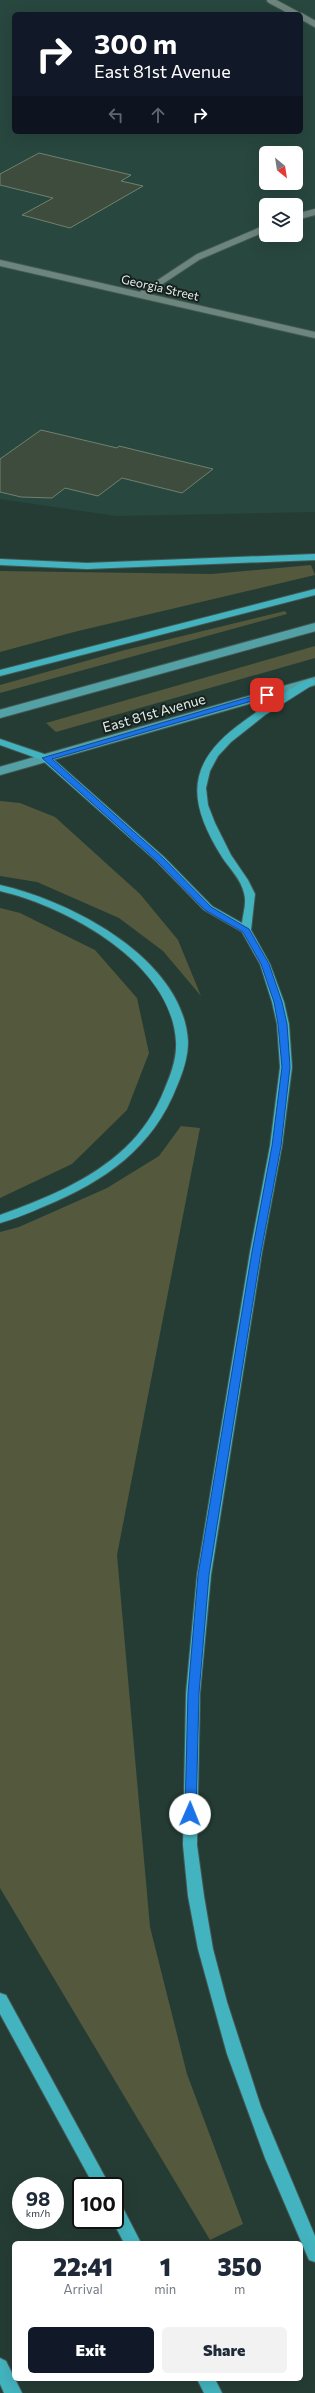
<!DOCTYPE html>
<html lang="en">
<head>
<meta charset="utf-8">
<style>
  :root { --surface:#fff; --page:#f2f2f3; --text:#1f2937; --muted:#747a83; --accent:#111827 }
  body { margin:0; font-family:Commissioner,sans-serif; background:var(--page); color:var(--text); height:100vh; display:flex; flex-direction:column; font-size:15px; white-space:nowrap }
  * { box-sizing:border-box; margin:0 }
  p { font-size:13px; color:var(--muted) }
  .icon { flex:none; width:22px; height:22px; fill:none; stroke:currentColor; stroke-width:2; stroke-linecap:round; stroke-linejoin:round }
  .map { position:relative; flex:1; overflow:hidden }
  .panel { position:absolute; left:12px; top:2241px; width:291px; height:140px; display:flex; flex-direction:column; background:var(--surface); border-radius:6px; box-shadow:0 4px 16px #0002 }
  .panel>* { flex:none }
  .hud { position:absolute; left:12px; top:12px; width:291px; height:122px; border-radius:6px; box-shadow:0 4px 16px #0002; background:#111827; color:#fff; overflow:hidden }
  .needle { width:26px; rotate:150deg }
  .tools { position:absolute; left:259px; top:146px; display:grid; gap:8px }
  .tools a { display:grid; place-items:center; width:44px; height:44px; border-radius:6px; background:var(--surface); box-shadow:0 4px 16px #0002; font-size:20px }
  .speed { position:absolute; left:12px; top:2177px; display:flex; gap:8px; font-size:20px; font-weight:700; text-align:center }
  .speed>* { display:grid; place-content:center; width:52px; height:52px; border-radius:50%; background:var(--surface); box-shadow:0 4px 16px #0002; line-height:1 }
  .speed small { font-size:10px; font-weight:400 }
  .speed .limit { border:2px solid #111; border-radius:6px; background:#fff; color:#111 }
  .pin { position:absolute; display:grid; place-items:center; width:34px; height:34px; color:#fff; margin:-17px; border-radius:8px; box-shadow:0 2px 6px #0006 }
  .me { position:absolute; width:44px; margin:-22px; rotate:1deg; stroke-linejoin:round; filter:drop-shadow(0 0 3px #0008) }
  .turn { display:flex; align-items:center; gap:14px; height:84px; padding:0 16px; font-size:18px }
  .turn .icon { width:52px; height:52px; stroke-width:2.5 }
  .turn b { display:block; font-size:28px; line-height:34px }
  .lanes { display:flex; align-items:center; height:38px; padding:0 16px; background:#0003; justify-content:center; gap:20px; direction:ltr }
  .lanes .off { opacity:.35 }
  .eta { display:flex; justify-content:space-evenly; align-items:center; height:68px; text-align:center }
  .eta b { font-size:24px; font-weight:800; line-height:28px }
  .primary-button { display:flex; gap:8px; margin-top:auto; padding:8px 16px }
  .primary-button a { flex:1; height:46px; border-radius:6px; background:var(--accent); color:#fff; font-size:16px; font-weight:800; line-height:46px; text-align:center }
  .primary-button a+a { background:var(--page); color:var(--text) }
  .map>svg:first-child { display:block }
  .built { fill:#28473f; fill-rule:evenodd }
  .green { fill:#54583c }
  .building { fill:#3d4c3d; stroke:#708170 }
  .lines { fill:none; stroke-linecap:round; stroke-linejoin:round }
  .minor-casing { stroke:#445853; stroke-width:8 }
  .primary-casing { stroke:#445853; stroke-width:10 }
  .motorway-casing { stroke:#445853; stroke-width:2 }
  .minor { stroke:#6c857d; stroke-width:6 }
  .primary { stroke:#53a1a5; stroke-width:8 }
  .motorway { fill:#43b4bf; fill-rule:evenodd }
  .route { fill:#1a73e8; stroke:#114b97 }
  .labels { text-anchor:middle; stroke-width:4; stroke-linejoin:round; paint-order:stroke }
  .far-street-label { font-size:12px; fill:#e3f0ec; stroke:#16211d }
  .street-label { font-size:14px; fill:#e3f0ec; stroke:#16211d }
</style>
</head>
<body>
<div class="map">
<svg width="315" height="2393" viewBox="0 0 315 2393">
  <rect width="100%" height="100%" fill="#253c35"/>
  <path class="built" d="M0,0H315V512L116,516L0,499ZM14,14H301V132H14ZM266,153H296V183H266ZM266,205H296V235H266Z"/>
  <g class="green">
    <path d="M311,565L315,575L74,632L0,652V571L212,574Z"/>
    <path d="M285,611L287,614L0,693V685L125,650Z"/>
    <path d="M315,646V658L56,732L46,723Z"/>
    <path d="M0,801L20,803L55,817L140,894L178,940L201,996L163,951L119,918L37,882L0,876Z"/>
    <path d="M0,908L20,913L95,950L137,998L149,1053L127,1110L72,1164L0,1198Z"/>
    <path d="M181,1126L200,1128L117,1555L150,1927L187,2074L243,2224L210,2240L0,1888V1232L19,1227L107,1188L159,1156Z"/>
  </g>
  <g class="building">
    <path d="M39,153L131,175L121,181L143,186L70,228L22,215L53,198L0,185V174Z"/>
    <path d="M41,430L117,448L119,446L213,469L182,493L122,478L98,496L65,488L52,498L21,497L0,492V459Z"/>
  </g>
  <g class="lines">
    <defs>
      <g id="minor">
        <path d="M270,0L296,14"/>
        <path d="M301,16L315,24"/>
        <path d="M296,217L315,212"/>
        <path d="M0,263L315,335"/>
        <path d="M142,294L198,257L266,228"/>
      </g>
      <g id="primary">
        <path d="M0,714L315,627"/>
        <path d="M0,771L315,681"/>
      </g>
      <g id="motorway">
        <path d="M315,554V560L87,569L0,565V559L87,563Z"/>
        <path d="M315,589V595L0,676V670Z"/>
        <path d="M311,679L315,681L314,684L265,715L231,742L218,756L210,771L206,788L208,805L215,823L231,855L248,880L255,894L251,930L270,964L284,1002L289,1024L292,1067L282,1146L262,1252L211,1575L200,1693L197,1845L204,1896L213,1949L227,2002L261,2107L315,2236V2262L309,2260L265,2158L227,2054L198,1949L188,1896L183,1845L186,1693L197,1575L250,1252L270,1146L280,1067L277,1024L272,1002L260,964L242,932L204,910L156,861L42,760L0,745V739L50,756L164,857L212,906L242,923C243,913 247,903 244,893C241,879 229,868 222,857C186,800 186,762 244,721C258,711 296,683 311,679Z"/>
        <path d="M0,885C71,901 184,959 188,1042C188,1057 183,1072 177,1086C153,1148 105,1181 45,1206C31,1212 15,1219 0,1223V1215C44,1199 90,1181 125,1148C143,1131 156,1111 165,1088C171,1074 177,1058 176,1042C172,963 68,907 0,891Z"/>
        <path d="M0,1993L6,1995L110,2186H94L0,2014Z"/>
        <path d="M115,2202L121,2204L141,2243H124L112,2220H115Z"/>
        <path d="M0,2358L6,2361L22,2393H4L0,2384Z"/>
        <path d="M197,2379H215L222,2393H204Z"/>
      </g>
    </defs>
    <use href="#minor" class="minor-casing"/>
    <use href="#primary" class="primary-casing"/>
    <use href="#motorway" class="motorway-casing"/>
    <use href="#minor" class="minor"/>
    <use href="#primary" class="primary"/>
    <use href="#motorway" class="motorway"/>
  </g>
  <path class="route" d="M267,692L269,693V696L52,759L163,858L211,907L249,929L269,964L282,1002L287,1024L290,1067L281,1146L261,1252L209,1575L199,1693L196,1814L190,1819L185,1814L188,1693L198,1575L252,1252L272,1146L282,1067L278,1024L274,1002L261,964L243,932L205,910L157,861L42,758Z"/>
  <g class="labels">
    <g class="far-street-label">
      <text transform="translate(160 288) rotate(13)" y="4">Georgia Street</text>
    </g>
    <g class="street-label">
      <text transform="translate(154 713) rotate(-16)" y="5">East 81st Avenue</text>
    </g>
  </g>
</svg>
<div class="tools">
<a><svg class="needle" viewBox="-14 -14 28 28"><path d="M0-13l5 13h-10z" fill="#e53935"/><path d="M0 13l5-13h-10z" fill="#747a83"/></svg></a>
<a><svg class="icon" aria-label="layers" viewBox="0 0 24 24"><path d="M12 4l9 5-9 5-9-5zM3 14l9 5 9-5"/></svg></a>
</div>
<div class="speed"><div>98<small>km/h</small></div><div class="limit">100</div></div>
<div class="pin" style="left:267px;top:695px;background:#d93025"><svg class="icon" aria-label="arrive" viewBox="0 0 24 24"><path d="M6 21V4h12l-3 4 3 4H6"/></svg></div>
<svg class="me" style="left:190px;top:1814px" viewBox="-20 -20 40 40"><circle r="19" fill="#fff"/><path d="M0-13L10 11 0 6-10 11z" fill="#1a73e8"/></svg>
<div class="hud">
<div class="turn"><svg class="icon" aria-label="right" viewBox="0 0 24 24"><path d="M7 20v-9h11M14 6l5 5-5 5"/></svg><div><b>300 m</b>East 81st Avenue</div></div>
<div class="lanes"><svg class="icon off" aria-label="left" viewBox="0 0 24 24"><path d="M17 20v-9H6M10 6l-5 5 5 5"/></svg><svg class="icon off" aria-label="ahead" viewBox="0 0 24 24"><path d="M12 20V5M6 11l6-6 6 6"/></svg><svg class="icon" aria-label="right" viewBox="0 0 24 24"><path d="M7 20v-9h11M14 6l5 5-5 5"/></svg></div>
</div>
<section class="panel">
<div class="eta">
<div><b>22:41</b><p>Arrival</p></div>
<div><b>1</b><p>min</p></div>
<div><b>350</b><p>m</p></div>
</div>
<div class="primary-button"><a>Exit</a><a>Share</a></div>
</section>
</div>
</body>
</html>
